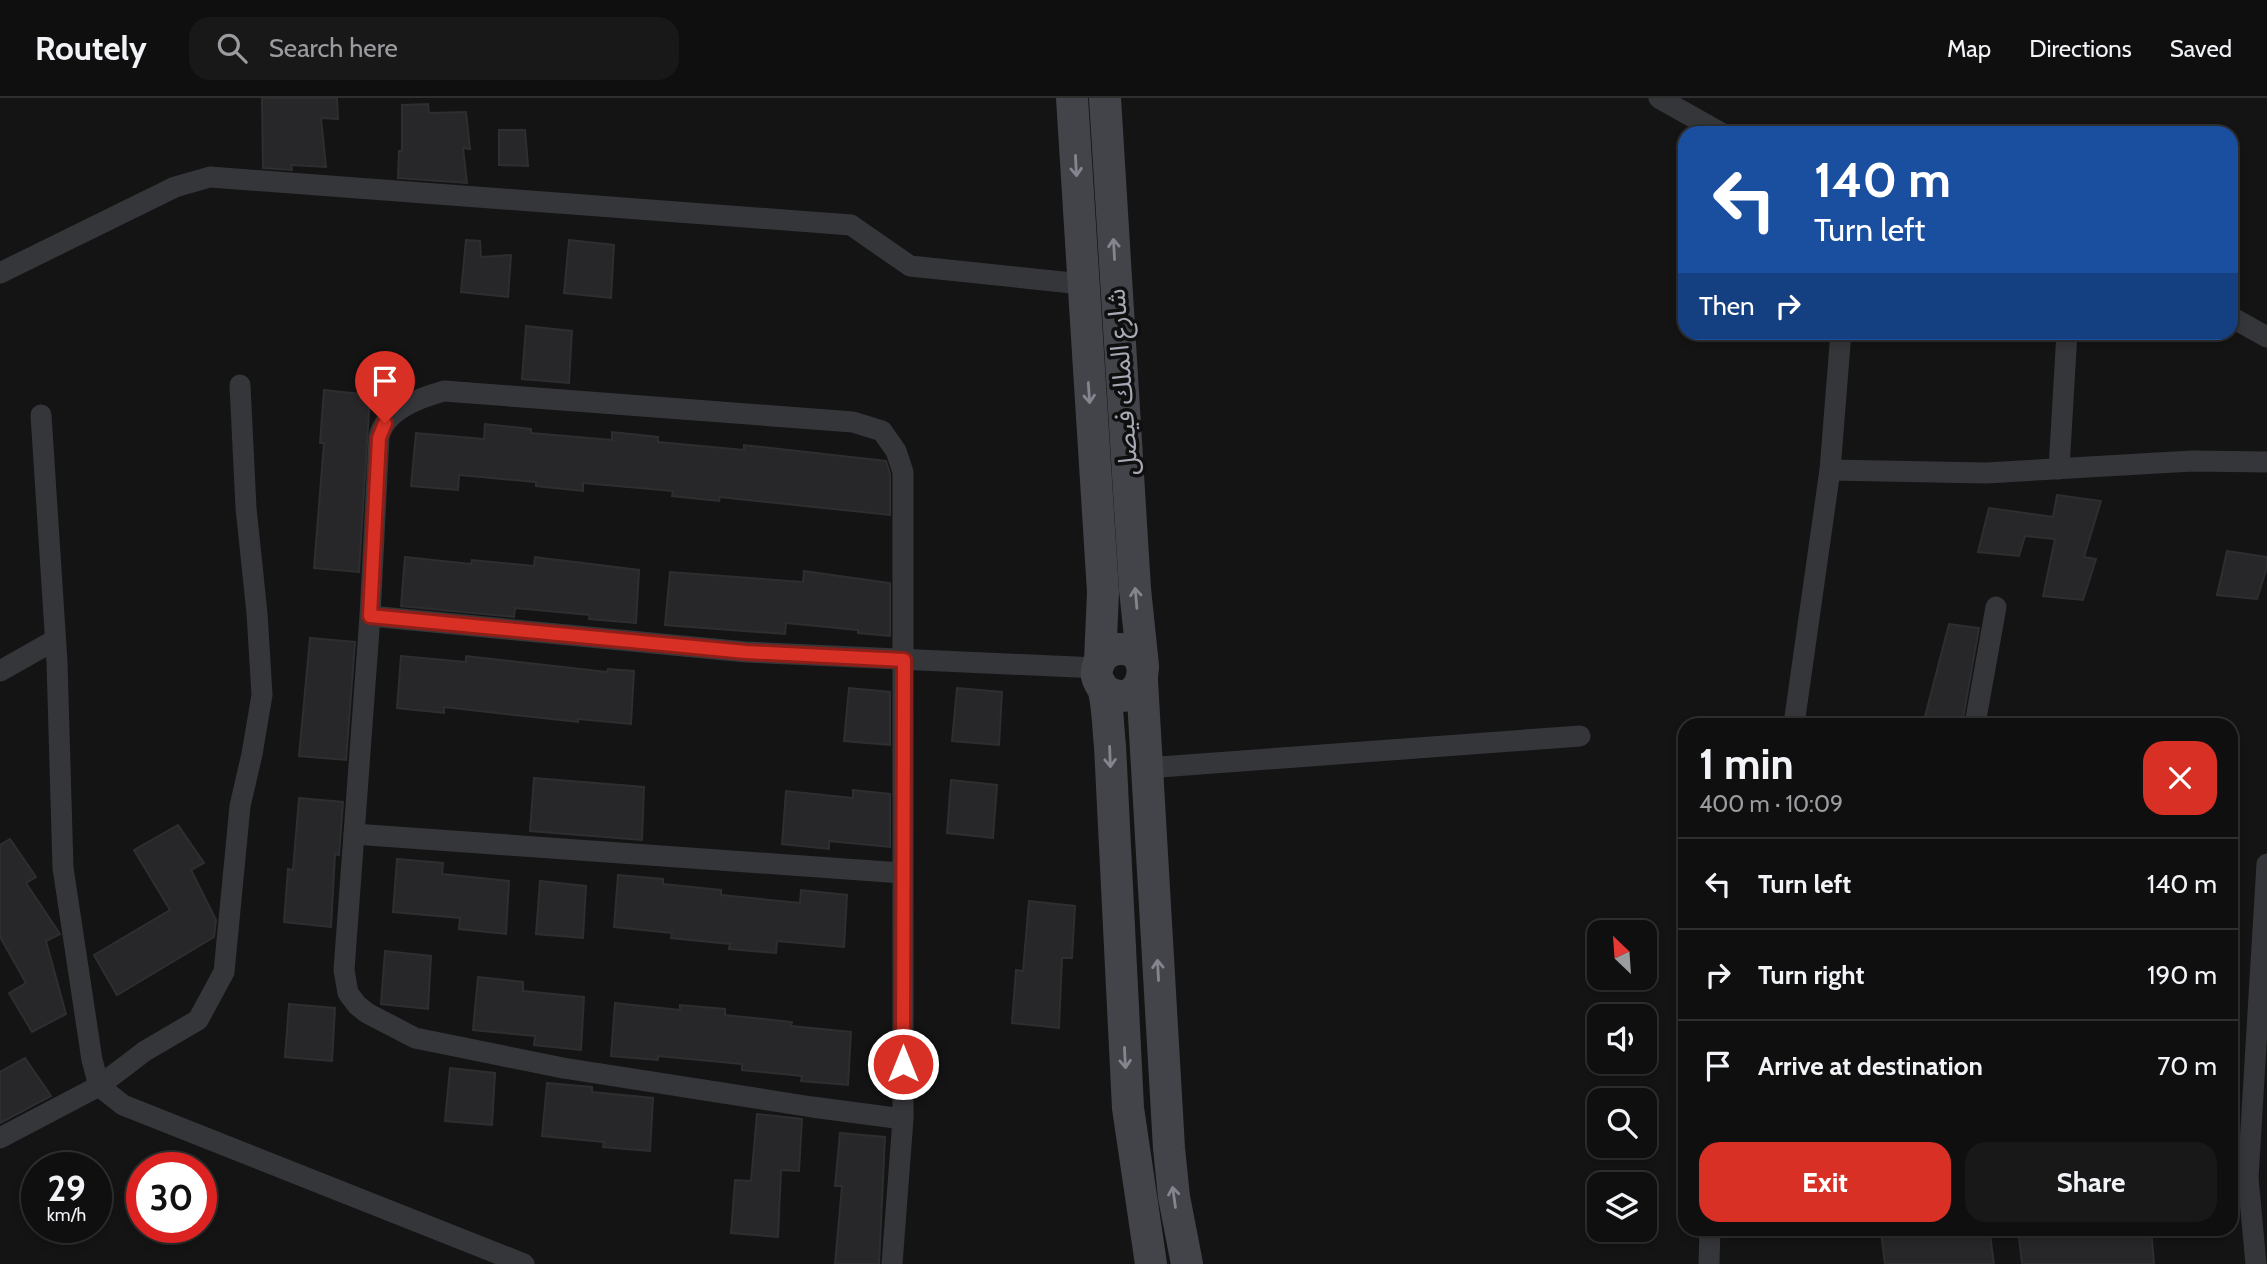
<!DOCTYPE html>
<html lang="en">
<head>
<meta charset="utf-8">
<style>
  :root { --surface:#0f0f10; --page:#181819; --text:#f1f3f6; --muted:#9b9c9f; --line:#2f2f30; --accent:#d93025 }
  body { margin:0; font-family:Cabin,"Noto Sans Arabic",sans-serif; background:var(--page); color:var(--text); height:100vh; display:flex; flex-direction:column; font-size:26px; white-space:nowrap }
  * { box-sizing:border-box; margin:0 }
  p { font-size:23px; color:var(--muted) }
  .icon { flex:none; width:38px; height:38px; fill:none; stroke:currentColor; stroke-width:2; stroke-linecap:round; stroke-linejoin:round }
  .map { position:relative; flex:1; overflow:hidden }
  .drawer { position:absolute; left:1678px; top:620px; width:560px; height:518px; display:flex; flex-direction:column; background:var(--surface); border-radius:21px; box-shadow:0 4px 10px #0003,0 0 0 2px var(--line) }
  .drawer>* { flex:none }
  .banner { position:absolute; left:1678px; top:28px; width:560px; height:214px; border-radius:21px; box-shadow:0 4px 10px #0003,0 0 0 2px var(--line); background:#1a4fa0; color:#fff; overflow:hidden }
  .needle { width:46px; rotate:335deg }
  .buttons { position:absolute; left:1587px; top:822px; display:grid; gap:14px }
  .buttons a { display:grid; place-items:center; width:70px; height:70px; border-radius:14px; background:var(--surface); box-shadow:0 4px 10px #0003,0 0 0 2px var(--line); font-size:35px }
  .speed { position:absolute; left:21px; top:1054px; display:flex; gap:14px; font-size:35px; font-weight:700; text-align:center }
  .speed>* { display:grid; place-content:center; width:91px; height:91px; border-radius:50%; background:var(--surface); box-shadow:0 4px 10px #0003,0 0 0 2px var(--line); line-height:1 }
  .speed small { font-size:18px; font-weight:400 }
  .speed .limit { border:10px solid #d22; background:#fff; color:#111 }
  .pin { position:absolute; display:grid; place-items:center; width:60px; height:60px; color:#fff; margin:-72px -30px; border-radius:50% 50% 50% 0; rotate:-45deg; box-shadow:0 0 7px #0007 }
  .pin .icon { rotate:45deg }
  .me { position:absolute; width:77px; margin:-38px; rotate:0deg; stroke-linejoin:round; filter:drop-shadow(0 0 5px #0008) }
  .turn { display:flex; align-items:center; gap:24px; height:147px; padding:0 21px; font-size:32px }
  .turn .icon { width:91px; height:91px; stroke-width:2.5 }
  .turn b { display:block; font-size:49px; line-height:60px }
  .then { display:flex; align-items:center; height:66px; padding:0 21px; background:#0003; gap:14px; font-size:26px }
  .round { display:grid; place-items:center; flex:none; width:74px; height:74px; border-radius:21px; background:var(--page) }
  .head { display:flex; align-items:center; justify-content:space-between; height:119px; padding:0 21px }
  h1 { font-size:42px; font-weight:700; line-height:52px }
  .primary-button { display:flex; gap:14px; margin-top:auto; padding:14px 21px }
  .primary-button a { flex:1; height:80px; border-radius:21px; background:var(--accent); color:#fff; font-size:28px; font-weight:700; line-height:80px; text-align:center }
  .primary-button a+a { background:var(--page); color:var(--text) }
  ul { padding:0; list-style:none }
  li { display:flex; align-items:center; gap:21px; height:91px; padding:0 21px; border-top:2px solid var(--line) }
  li div { flex:1 }
  li b { display:block; font-size:26px }
  li em { font-style:normal }
  header { display:flex; align-items:center; gap:42px; box-sizing:border-box; height:98px; padding:0 35px; background:var(--surface); border-bottom:2px solid var(--line) }
  header strong { font-size:33px }
  nav { display:flex; gap:38px; margin-inline-start:auto; font-size:24px }
  .search { width:490px; height:63px; background:var(--page); display:flex; align-items:center; gap:18px; box-sizing:border-box; padding:0 24px; border-radius:21px; color:var(--muted); font-size:26px }
  .map>svg:first-child { display:block }
  .building { fill:#272729; stroke:#2e2e31; stroke-width:2 }
  .lines { fill:none; stroke-linecap:round; stroke-linejoin:round }
  .minor { stroke:#35363a; stroke-width:21 }
  .secondary { stroke:#434449; stroke-width:32 }
  .oneway { stroke:#84868f }
  .route-casing { stroke:#8d1f18; stroke-width:18 }
  .route { stroke:#d93025; stroke-width:12 }
  .labels { text-anchor:middle; stroke-width:7; stroke-linejoin:round; paint-order:stroke }
  .street-label { font-size:26px; fill:#a7aab4; stroke:#0f0f10 }
</style>
</head>
<body>
<header>
<strong>Routely</strong>
<div class="search"><svg class="icon" aria-label="search" viewBox="0 0 24 24"><circle cx="10" cy="10" r="6"/><path d="M15 15l6 6"/></svg>Search here</div>
<nav><a>Map</a><a>Directions</a><a>Saved</a></nav>
</header>
<div class="map">
<svg width="2267" height="1166" viewBox="0 0 2267 1166">
  <rect width="100%" height="100%" fill="#141415"/>
  <g class="building">
    <path d="M262,0H337L338,21L321,20L326,69L291,67L292,72L263,70Z"/>
    <path d="M428,6L429,15L466,14L470,51L463,50L467,85L398,80L399,53H402V7Z"/>
    <path d="M499,32H525L528,68L499,67Z"/>
    <path d="M466,142L480,143L481,159L511,157L508,199L461,194Z"/>
    <path d="M569,142L614,147L611,200L564,195Z"/>
    <path d="M526,228L572,233L569,285L522,281Z"/>
    <path d="M324,292L370,297L359,474L314,470L324,345H320Z"/>
    <path d="M485,326L531,331V335L612,342V334L658,339V344L744,352V347L886,363L890,376V417L720,399L719,403L672,398L673,393L583,385V393L536,388V384L459,377L458,392L411,388L416,335L484,341Z"/>
    <path d="M2057,397L2101,403L2084,459L2096,461L2083,502L2043,498L2055,441L2025,438L2019,458L1978,454L1989,410L2053,419Z"/>
    <path d="M2227,453L2267,459V469L2257,501L2217,497Z"/>
    <path d="M405,459L471,466L472,462L534,468L535,459L639,472L636,525L589,521L590,517L515,510L514,519L401,508Z"/>
    <path d="M804,473L890,485V538L858,535V532L786,525L785,536L665,527L670,474L803,484Z"/>
    <path d="M1949,526L1979,530L1962,626H1923Z"/>
    <path d="M310,540L355,544L346,662L299,658Z"/>
    <path d="M401,558L466,564V558L607,574L608,571L634,573L631,626L578,621V624L444,609V615L397,610Z"/>
    <path d="M849,590L890,594V647L844,643Z"/>
    <path d="M957,590L1002,594L999,647L952,643Z"/>
    <path d="M534,680L644,689L642,742L530,733Z"/>
    <path d="M951,682L997,687L993,740L947,735Z"/>
    <path d="M853,692L890,696V749L829,743V751L782,746L786,693L853,700Z"/>
    <path d="M299,700L343,704L339,757L335,756L331,829L284,824L288,771L293,772Z"/>
    <path d="M178,727L204,765L191,772L216,822L214,839L117,897L94,857L170,812L134,752Z"/>
    <path d="M10,741L36,779L26,785L60,836L46,843L66,916L32,934L9,895L26,885L0,839V747Z"/>
    <path d="M397,761L443,765L442,776L509,783L506,836L459,831L460,820L393,814Z"/>
    <path d="M618,777L663,781V786L721,792V797L800,805L801,792L847,797L844,849L777,843L776,855L729,851L730,846L671,840L672,835L614,829Z"/>
    <path d="M540,783L586,788L583,840L536,836Z"/>
    <path d="M1029,803L1075,808L1072,860H1062L1059,930L1012,925L1016,872L1023,873Z"/>
    <path d="M385,853L431,858L428,911L381,906Z"/>
    <path d="M478,879L523,884V893L584,899L581,952L534,947L535,938L473,932Z"/>
    <path d="M615,905L680,912V907L725,911V917L792,924L791,928L851,934L848,987L801,983L802,978L742,972V966L658,958V962L611,958Z"/>
    <path d="M289,906L335,910L332,963L285,959Z"/>
    <path d="M25,960L51,998L0,1025V974Z"/>
    <path d="M450,970L495,975L492,1027L445,1023Z"/>
    <path d="M547,985L592,989V994L653,1000L650,1053L603,1049L604,1044L542,1038Z"/>
    <path d="M757,1016L802,1021L799,1073L781,1072L778,1139L731,1135L735,1082L751,1083Z"/>
    <path d="M840,1035L885,1039L879,1166H835L842,1088H835Z"/>
    <path d="M1904,1130H1926L1927,1133L1989,1130L1994,1166H1885L1881,1134Z"/>
    <path d="M2018,1130H2151L2154,1166H2022Z"/>
  </g>
  <g class="lines">
    <g class="minor">
      <path d="M1659,0L1721,35"/>
      <path d="M0,175L175,89L210,79L851,127L910,168L1082,186"/>
      <path d="M2231,219L2267,239"/>
      <path d="M444,293L853,324L882,333L896,353L903,374V1021L812,1009L563,970L415,940L367,915L357,907L348,895L344,872L370,518L379,339C385,312 419,300 444,293Z"/>
      <path d="M41,317L57,564L63,770L92,962L99,988L123,1007L524,1166"/>
      <path d="M2059,371L2067,234"/>
      <path d="M1830,372L1986,375L2192,363L2267,364"/>
      <path d="M370,518L746,554L1097,570"/>
      <path d="M0,573L55,542"/>
      <path d="M1794,626L1830,372L1841,234"/>
      <path d="M1975,626L1996,509"/>
      <path d="M1146,670L1580,638"/>
      <path d="M354,736L902,775"/>
      <path d="M0,1040L99,988L145,953L198,922L224,874L240,708L252,656L262,597L257,515L246,410L240,287"/>
      <path d="M2248,1080L2267,766"/>
      <path d="M2231,1081L2248,1080L2256,1166"/>
      <path d="M892,1166L903,1021"/>
      <path d="M1709,1166L1710,1130"/>
    </g>
    <g class="secondary">
      <path d="M1072,0L1103,494L1100,563"/>
      <path d="M1105,0L1135,491L1143,568"/>
      <path d="M1142,583L1169,1050L1174,1099L1187,1166"/>
      <path d="M1103,591C1144,620 1159,548 1119,551C1112,552 1104,556 1100,562C1098,567 1096,573 1097,578C1098,584 1102,588 1104,593C1108,610 1108,630 1110,648L1128,1010L1151,1166"/>
    </g>
  </g>
  <defs><path id="oneway-shaft" d="M-6 0H5M1.5-3L5.5 0L1.5 3" fill="none" stroke-width="1.6" stroke-linecap="round" stroke-linejoin="round" transform="scale(1.75)"/></defs>
  <g class="oneway">
    <use href="#oneway-shaft" transform="translate(1076 68) rotate(87)"/>
    <use href="#oneway-shaft" transform="translate(1114 151) rotate(-93)"/>
    <use href="#oneway-shaft" transform="translate(1089 295) rotate(86)"/>
    <use href="#oneway-shaft" transform="translate(1136 500) rotate(-95)"/>
    <use href="#oneway-shaft" transform="translate(1110 659) rotate(88)"/>
    <use href="#oneway-shaft" transform="translate(1158 872) rotate(-93)"/>
    <use href="#oneway-shaft" transform="translate(1125 960) rotate(87)"/>
    <use href="#oneway-shaft" transform="translate(1174 1099) rotate(-98)"/>
  </g>
  <g class="lines">
    <defs>
      <path id="route" d="M385,325L379,340L370,518L746,554L904,562L903,966"/>
    </defs>
    <use href="#route" class="route-casing"/>
    <use href="#route" class="route"/>
  </g>
  <g class="labels">
    <g class="street-label">
      <text transform="translate(1122 284) rotate(-94)" y="9">شارع الملك فيصل</text>
    </g>
  </g>
</svg>
<div class="buttons">
<a><svg class="needle" viewBox="-14 -14 28 28"><path d="M0-13l5 13h-10z" fill="#e53935"/><path d="M0 13l5-13h-10z" fill="#9b9c9f"/></svg></a>
<a><svg class="icon" aria-label="sound" viewBox="0 0 24 24"><path d="M4 9h4l5-4v14l-5-4H4zM17 9q2 3 0 6"/></svg></a>
<a><svg class="icon" aria-label="search" viewBox="0 0 24 24"><circle cx="10" cy="10" r="6"/><path d="M15 15l6 6"/></svg></a>
<a><svg class="icon" aria-label="layers" viewBox="0 0 24 24"><path d="M12 4l9 5-9 5-9-5zM3 14l9 5 9-5"/></svg></a>
</div>
<div class="speed"><div>29<small>km/h</small></div><div class="limit">30</div></div>
<div class="pin" style="left:385px;top:325px;background:#d93025"><svg class="icon" aria-label="arrive" viewBox="0 0 24 24"><path d="M6 21V4h12l-3 4 3 4H6"/></svg></div>
<svg class="me" style="left:903px;top:966px" viewBox="-20 -20 40 40"><circle r="17" fill="#d93025" stroke="#fff" stroke-width="3"/><path d="M0-11L8 9 0 5-8 9z" fill="#fff"/></svg>
<div class="banner">
<div class="turn"><svg class="icon" aria-label="left" viewBox="0 0 24 24"><path d="M17 20v-9H6M10 6l-5 5 5 5"/></svg><div><b>140 m</b>Turn left</div></div>
<div class="then">Then<svg class="icon" aria-label="right" viewBox="0 0 24 24"><path d="M7 20v-9h11M14 6l5 5-5 5"/></svg></div>
</div>
<section class="drawer">
<div class="head"><div><h1>1 min</h1><p>400 m · 10:09</p></div><a class="round" style="background:#d93025;color:#fff"><svg class="icon" aria-label="close" viewBox="0 0 24 24"><path d="M6 6l12 12M18 6L6 18"/></svg></a></div>
<ul>
<li><svg class="icon" aria-label="left" viewBox="0 0 24 24"><path d="M17 20v-9H6M10 6l-5 5 5 5"/></svg><div><b>Turn left</b></div><em>140 m</em></li>
<li><svg class="icon" aria-label="right" viewBox="0 0 24 24"><path d="M7 20v-9h11M14 6l5 5-5 5"/></svg><div><b>Turn right</b></div><em>190 m</em></li>
<li><svg class="icon" aria-label="arrive" viewBox="0 0 24 24"><path d="M6 21V4h12l-3 4 3 4H6"/></svg><div><b>Arrive at destination</b></div><em>70 m</em></li>
</ul>
<div class="primary-button"><a>Exit</a><a>Share</a></div>
</section>
</div>
</body>
</html>
